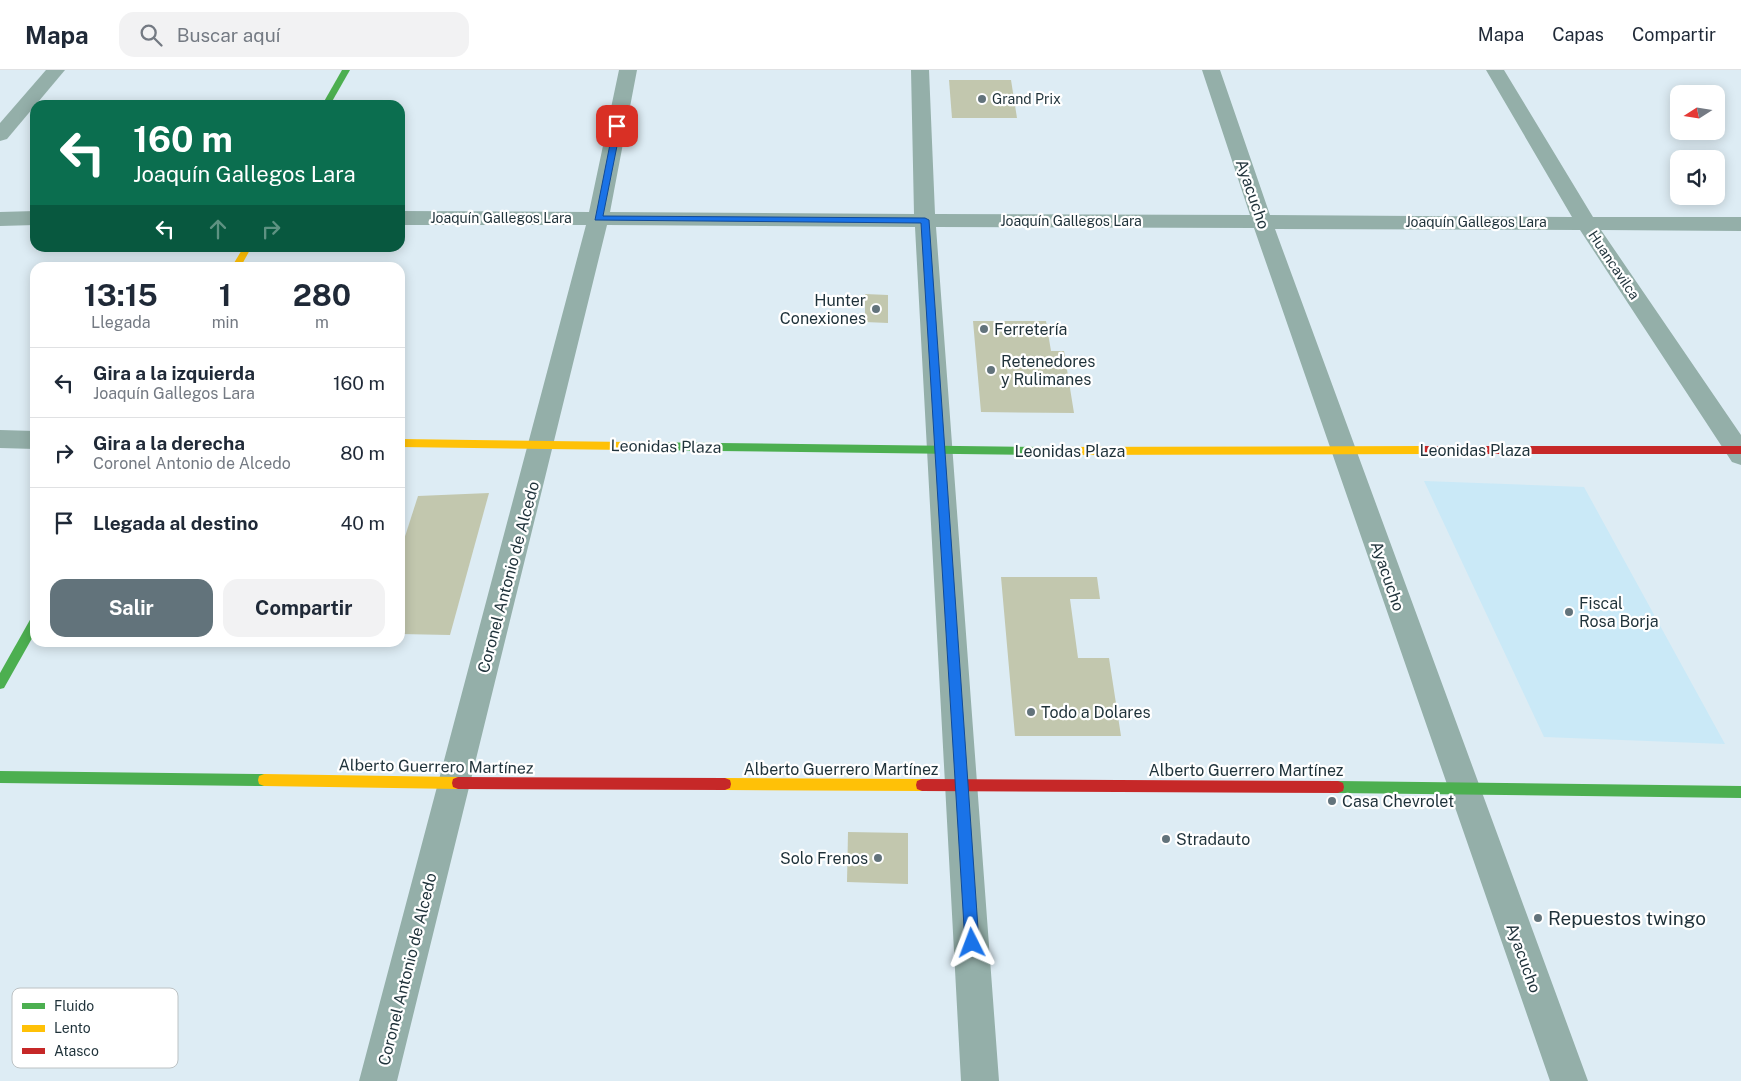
<!DOCTYPE html>
<html lang="es">
<head>
<meta charset="utf-8">
<style>
  :root { --surface:#fff; --page:#f2f2f3; --text:#1f2937; --muted:#747a83; --line:#e0e1e3; --accent:#62737b }
  body { margin:0; font-family:"Public Sans",sans-serif; background:var(--page); color:var(--text); height:100vh; display:flex; flex-direction:column; font-size:19px; white-space:nowrap }
  * { box-sizing:border-box; margin:0 }
  p { font-size:16px; color:var(--muted) }
  .icon { flex:none; width:28px; height:28px; fill:none; stroke:currentColor; stroke-width:2; stroke-linecap:round; stroke-linejoin:round }
  .map { position:relative; flex:1; overflow:hidden }
  .panel { position:absolute; left:30px; top:192px; width:375px; height:385px; display:flex; flex-direction:column; background:var(--surface); border-radius:15px; box-shadow:0 2px 12px #0003 }
  .panel>* { flex:none }
  .guide { position:absolute; left:30px; top:30px; width:375px; height:152px; border-radius:15px; box-shadow:0 2px 12px #0003; background:#0b6e4f; color:#fff; overflow:hidden }
  .needle { width:32px; rotate:258deg }
  .tools { position:absolute; left:1670px; top:15px; display:grid; gap:10px }
  .tools a { display:grid; place-items:center; width:55px; height:55px; border-radius:10px; background:var(--surface); box-shadow:0 2px 12px #0003; font-size:25px }
  .pin { position:absolute; display:grid; place-items:center; width:42px; height:42px; color:#fff; margin:-21px; border-radius:10px; box-shadow:0 2px 8px #0006 }
  .me { position:absolute; width:55px; margin:-28px; rotate:357deg; stroke-linejoin:round; filter:drop-shadow(0 0 4px #0008) }
  .turn { display:flex; align-items:center; gap:18px; height:105px; padding:0 20px; font-size:22px }
  .turn .icon { width:65px; height:65px; stroke-width:2.5 }
  .turn b { display:block; font-size:35px; line-height:42px }
  .lanes { display:flex; align-items:center; height:48px; padding:0 20px; background:#0003; justify-content:center; gap:25px; direction:ltr }
  .lanes .off { opacity:.35 }
  .eta { display:flex; justify-content:space-evenly; align-items:center; height:85px; text-align:center }
  .eta b { font-size:30px; font-weight:700; line-height:35px }
  .primary-button { display:flex; gap:10px; margin-top:auto; padding:10px 20px }
  .primary-button a { flex:1; height:58px; border-radius:15px; background:var(--accent); color:#fff; font-size:20px; font-weight:700; line-height:58px; text-align:center }
  .primary-button a+a { background:var(--page); color:var(--text) }
  ul { padding:0; list-style:none }
  li { display:flex; align-items:center; gap:15px; height:70px; padding:0 20px; border-top:1px solid var(--line) }
  li div { flex:1 }
  li b { display:block; font-size:19px }
  li em { font-style:normal }
  header { display:flex; align-items:center; gap:30px; box-sizing:border-box; height:70px; padding:0 25px; background:var(--surface); border-bottom:1px solid var(--line) }
  header strong { font-size:24px }
  nav { display:flex; gap:28px; margin-inline-start:auto; font-size:18px }
  .search { width:350px; height:45px; background:var(--page); display:flex; align-items:center; gap:12px; box-sizing:border-box; padding:0 18px; border-radius:15px; color:var(--muted); font-size:19px }
  .map>svg:first-child { display:block }
  .built { fill:#cae9f7 }
  .building { fill:#c2c7ae }
  .lines { fill:none; stroke-linecap:round; stroke-linejoin:round }
  .street { fill:#94afa9; fill-rule:evenodd }
  .fast { fill:#4caf50; fill-rule:evenodd }
  .slow { fill:#ffc107; fill-rule:evenodd }
  .jam { fill:#c62828; fill-rule:evenodd }
  .route { fill:#1a73e8; stroke:#114b97 }
  .poi-dot { fill:#62737b; stroke:#fff; stroke-width:2 }
  .labels { text-anchor:middle; stroke-width:4.5; stroke-linejoin:round; paint-order:stroke }
  .far-poi-label { font-size:14px; fill:#1f323a; stroke:#fff; text-anchor:start }
  .far-street-label { font-size:14px; fill:#1f323a; stroke:#fff }
  .street-label { font-size:16px; fill:#1f323a; stroke:#fff }
  .poi-label { font-size:16px; fill:#1f323a; stroke:#fff; text-anchor:start }
  .near-poi-label { font-size:19px; fill:#1f323a; stroke:#fff; text-anchor:start }
  .key { fill:#fff; stroke:#bcc2c4; stroke-width:1 }
  .key-label { font-size:14px; fill:#1f323a }
</style>
</head>
<body>
<header>
<strong>Mapa</strong>
<div class="search"><svg class="icon" aria-label="search" viewBox="0 0 24 24"><circle cx="10" cy="10" r="6"/><path d="M15 15l6 6"/></svg>Buscar aquí</div>
<nav><a>Mapa</a><a>Capas</a><a>Compartir</a></nav>
</header>
<div class="map">
<svg width="1741" height="1011" viewBox="0 0 1741 1011">
  <rect width="100%" height="100%" fill="#ddecf4"/>
  <path class="built" d="M1424,411L1584,417L1725,674L1544,667Z"/>
  <g class="building">
    <path d="M949,10H1011L1017,48H952Z"/>
    <path d="M865,224L888,225V253L865,252Z"/>
    <path d="M973,251H1046L1051,281H1064L1074,343L981,342Z"/>
    <path d="M489,423L450,565L400,564V482L418,426Z"/>
    <path d="M1001,507H1097L1100,529H1070L1078,588H1109L1121,666H1015Z"/>
    <path d="M848,762L908,763V814L847,812Z"/>
  </g>
  <g class="lines">
    <g class="street">
      <path d="M46,0H65L7,69L0,71V53Z"/>
      <path d="M619,0H637L610,142L914,144L911,0H929L935,144L1250,145L1202,0H1220L1270,145L1572,147L1486,0H1504L1593,147H1741V161L1601,160L1741,365V395L1732,392L1580,160L1275,159L1588,1011H1550L1254,158L936,157L999,1011H961L915,157L607,155L397,1011H359L586,155H400V141L589,142Z"/>
      <path d="M35,141V155L0,156V142Z"/>
      <path d="M0,360L35,361V379L0,378Z"/>
    </g>
    <g class="fast">
      <path d="M342,0H350L330,35H322Z"/>
      <path d="M629,372L1045,377L1050,381L1045,385L629,380L624,376Z"/>
      <path d="M35,547V563L4,618L0,619V603L31,548Z"/>
      <path d="M0,701L264,704L269,706L270,710L269,714L264,716L0,713Z"/>
      <path d="M1338,711L1741,716V728L1338,723L1333,721L1332,717L1333,713Z"/>
    </g>
    <g class="slow">
      <path d="M243,178H251L240,198H231Z"/>
      <path d="M400,369L629,372L634,376L629,380L400,377Z"/>
      <path d="M1425,376L1430,380L1425,384L1045,385L1040,381L1045,377Z"/>
      <path d="M264,704L458,707L463,709L464,713L463,717L458,719L264,716L259,714L258,710L259,706Z"/>
      <path d="M725,708L922,709L927,711L928,715L927,719L922,721L725,720L720,718L719,714L720,710Z"/>
    </g>
    <g class="jam">
      <path d="M1425,376H1741V384H1425L1420,380Z"/>
      <path d="M458,707L725,708L730,710L731,714L730,718L725,720L458,719L453,717L452,713L453,709Z"/>
      <path d="M922,709L1338,711L1343,713L1344,717L1343,721L1338,723L922,721L917,719L916,715L917,711Z"/>
    </g>
  </g>
  <path class="route" d="M614,54L621,56L603,146L925,148L929,150L979,873L977,878L972,881L967,878L965,873L921,153L595,150Z"/>
  <g class="poi-dot">
    <circle cx="982" cy="29" r="5"/>
    <circle cx="876" cy="239" r="5"/>
    <circle cx="984" cy="259" r="5"/>
    <circle cx="991" cy="300" r="5"/>
    <circle cx="1569" cy="542" r="5"/>
    <circle cx="1031" cy="642" r="5"/>
    <circle cx="1332" cy="731" r="5"/>
    <circle cx="1166" cy="769" r="5"/>
    <circle cx="878" cy="788" r="5"/>
    <circle cx="1538" cy="848" r="5"/>
  </g>
  <g class="labels">
    <g class="far-poi-label">
      <text x="992" y="34">Grand Prix</text>
    </g>
    <g class="far-street-label">
      <text x="501" y="153">Joaquín Gallegos Lara</text>
      <text x="1071" y="156">Joaquín Gallegos Lara</text>
      <text x="1476" y="157">Joaquín Gallegos Lara</text>
      <text transform="translate(1614 195) rotate(56)" y="5">Huancavilca</text>
    </g>
    <g class="street-label">
      <text transform="translate(1253 124) rotate(71)" y="6">Ayacucho</text>
      <text transform="translate(666 376) rotate(1)" y="6">Leonidas Plaza</text>
      <text x="1475" y="386">Leonidas Plaza</text>
      <text x="1070" y="387">Leonidas Plaza</text>
      <text transform="translate(1388 506) rotate(71)" y="6">Ayacucho</text>
      <text transform="translate(508 507) rotate(-75)" y="6">Coronel Antonio de Alcedo</text>
      <text transform="translate(436 696) rotate(1)" y="6">Alberto Guerrero Martínez</text>
      <text x="841" y="705">Alberto Guerrero Martínez</text>
      <text x="1246" y="706">Alberto Guerrero Martínez</text>
      <text transform="translate(1524 888) rotate(70)" y="6">Ayacucho</text>
      <text transform="translate(407 899) rotate(-76)" y="6">Coronel Antonio de Alcedo</text>
    </g>
    <g class="poi-label">
      <text x="866" y="236" text-anchor="end">Hunter<tspan x="866" dy="18">Conexiones</tspan></text>
      <text x="994" y="265">Ferretería</text>
      <text x="1001" y="297">Retenedores<tspan x="1001" dy="18">y Rulimanes</tspan></text>
      <text x="1579" y="539">Fiscal<tspan x="1579" dy="18">Rosa Borja</tspan></text>
      <text x="1041" y="648">Todo a Dolares</text>
      <text x="1342" y="737">Casa Chevrolet</text>
      <text x="1176" y="775">Stradauto</text>
      <text x="868" y="794" text-anchor="end">Solo Frenos</text>
    </g>
    <g class="near-poi-label">
      <text x="1548" y="855">Repuestos twingo</text>
    </g>
  </g>
  <rect x="12" y="918" width="166" height="80" rx="8" class="key"/>
  <rect x="22" y="933" width="23" height="6" fill="#4caf50"/>
  <rect x="22" y="955" width="23" height="7" fill="#ffc107"/>
  <rect x="22" y="978" width="23" height="6" fill="#c62828"/>
  <g class="key-label">
    <text x="54" y="941">Fluido</text>
    <text x="54" y="963">Lento</text>
    <text x="54" y="986">Atasco</text>
  </g>
</svg>
<div class="tools">
<a><svg class="needle" viewBox="-14 -14 28 28"><path d="M0-13l5 13h-10z" fill="#e53935"/><path d="M0 13l5-13h-10z" fill="#747a83"/></svg></a>
<a><svg class="icon" aria-label="sound" viewBox="0 0 24 24"><path d="M4 9h4l5-4v14l-5-4H4zM17 9q2 3 0 6"/></svg></a>
</div>
<div class="pin" style="left:617px;top:56px;background:#d93025"><svg class="icon" aria-label="arrive" viewBox="0 0 24 24"><path d="M6 21V4h12l-3 4 3 4H6"/></svg></div>
<svg class="me" style="left:972px;top:873px" viewBox="-20 -20 40 40"><path d="M0-17L14 15 0 8-14 15z" fill="#1a73e8" stroke="#fff" stroke-width="4"/></svg>
<div class="guide">
<div class="turn"><svg class="icon" aria-label="left" viewBox="0 0 24 24"><path d="M17 20v-9H6M10 6l-5 5 5 5"/></svg><div><b>160 m</b>Joaquín Gallegos Lara</div></div>
<div class="lanes"><svg class="icon" aria-label="left" viewBox="0 0 24 24"><path d="M17 20v-9H6M10 6l-5 5 5 5"/></svg><svg class="icon off" aria-label="ahead" viewBox="0 0 24 24"><path d="M12 20V5M6 11l6-6 6 6"/></svg><svg class="icon off" aria-label="right" viewBox="0 0 24 24"><path d="M7 20v-9h11M14 6l5 5-5 5"/></svg></div>
</div>
<section class="panel">
<div class="eta">
<div><b>13:15</b><p>Llegada</p></div>
<div><b>1</b><p>min</p></div>
<div><b>280</b><p>m</p></div>
</div>
<ul>
<li><svg class="icon" aria-label="left" viewBox="0 0 24 24"><path d="M17 20v-9H6M10 6l-5 5 5 5"/></svg><div><b>Gira a la izquierda</b><p>Joaquín Gallegos Lara</p></div><em>160 m</em></li>
<li><svg class="icon" aria-label="right" viewBox="0 0 24 24"><path d="M7 20v-9h11M14 6l5 5-5 5"/></svg><div><b>Gira a la derecha</b><p>Coronel Antonio de Alcedo</p></div><em>80 m</em></li>
<li><svg class="icon" aria-label="arrive" viewBox="0 0 24 24"><path d="M6 21V4h12l-3 4 3 4H6"/></svg><div><b>Llegada al destino</b></div><em>40 m</em></li>
</ul>
<div class="primary-button"><a>Salir</a><a>Compartir</a></div>
</section>
</div>
</body>
</html>
